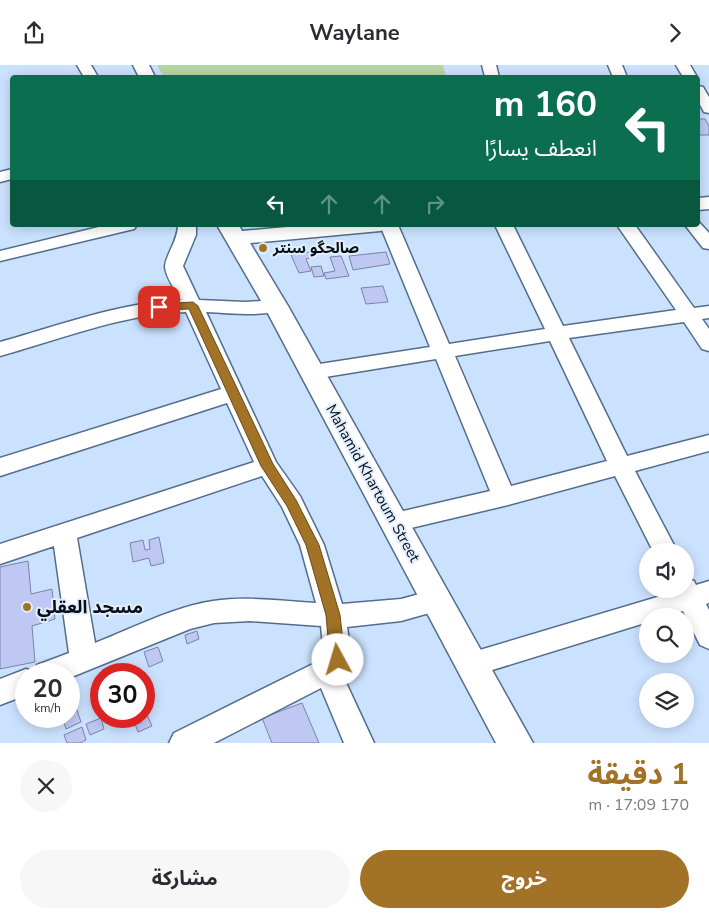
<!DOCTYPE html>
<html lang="ar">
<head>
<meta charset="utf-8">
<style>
  :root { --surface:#fff; --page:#f7f7f7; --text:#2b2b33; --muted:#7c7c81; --accent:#a27226 }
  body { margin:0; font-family:"Nunito Sans","Noto Sans Arabic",sans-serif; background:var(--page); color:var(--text); direction:rtl; height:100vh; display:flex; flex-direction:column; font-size:19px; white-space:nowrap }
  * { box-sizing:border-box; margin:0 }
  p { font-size:16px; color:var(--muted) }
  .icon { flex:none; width:28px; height:28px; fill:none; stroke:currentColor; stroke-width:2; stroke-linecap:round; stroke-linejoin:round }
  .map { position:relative; height:678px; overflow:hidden; direction:ltr }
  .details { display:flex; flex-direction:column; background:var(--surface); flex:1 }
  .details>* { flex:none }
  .hud { position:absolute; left:10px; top:10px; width:690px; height:152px; border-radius:5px; box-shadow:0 2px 12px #0003; direction:rtl; background:#0b6e4f; color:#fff; overflow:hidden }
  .tools { position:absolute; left:639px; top:478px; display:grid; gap:10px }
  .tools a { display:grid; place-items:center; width:55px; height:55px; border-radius:50%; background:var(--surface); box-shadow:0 2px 12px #0003; font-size:25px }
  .speed { position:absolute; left:15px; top:598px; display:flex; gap:10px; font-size:25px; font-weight:700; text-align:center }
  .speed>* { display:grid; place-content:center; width:65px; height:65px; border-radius:50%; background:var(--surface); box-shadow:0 2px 12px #0003; line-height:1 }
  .speed small { font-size:12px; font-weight:400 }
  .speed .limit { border:8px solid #d22; background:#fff; color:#111 }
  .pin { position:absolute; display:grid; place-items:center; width:42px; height:42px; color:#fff; margin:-21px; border-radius:10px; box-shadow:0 2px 8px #0006 }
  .me { position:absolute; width:55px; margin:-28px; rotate:354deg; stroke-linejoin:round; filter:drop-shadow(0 0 4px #0008) }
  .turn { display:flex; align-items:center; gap:18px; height:105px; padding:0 20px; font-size:22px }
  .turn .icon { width:65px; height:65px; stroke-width:2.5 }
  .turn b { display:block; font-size:35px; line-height:42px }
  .lanes { display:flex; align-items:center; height:48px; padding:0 20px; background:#0003; justify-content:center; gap:25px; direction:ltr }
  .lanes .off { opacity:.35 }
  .round { display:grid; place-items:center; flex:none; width:52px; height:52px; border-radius:26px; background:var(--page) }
  .head { display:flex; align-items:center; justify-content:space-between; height:85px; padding:0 20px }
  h1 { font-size:30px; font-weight:700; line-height:38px; color:var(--accent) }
  .action { display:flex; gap:10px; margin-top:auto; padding:10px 20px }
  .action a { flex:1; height:58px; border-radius:30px; background:var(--accent); color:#fff; font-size:20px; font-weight:700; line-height:58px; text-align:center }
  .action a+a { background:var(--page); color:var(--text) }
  header { display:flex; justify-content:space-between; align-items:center; height:65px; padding:0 20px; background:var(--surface); font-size:22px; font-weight:700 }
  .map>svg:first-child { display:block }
  .green { fill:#b5d7a2 }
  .building { fill:#bec8f3; stroke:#7a83a9 }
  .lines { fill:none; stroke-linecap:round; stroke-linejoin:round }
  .minor-casing { stroke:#546d8d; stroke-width:3 }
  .tertiary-casing { stroke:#546d8d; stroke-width:3 }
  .minor { fill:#fff; fill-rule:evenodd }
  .tertiary { fill:#fff; fill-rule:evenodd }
  .route { fill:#a27226; stroke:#694a19 }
  .poi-dot { fill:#a27226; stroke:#e2eefc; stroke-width:2 }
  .labels { text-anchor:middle; stroke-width:4; stroke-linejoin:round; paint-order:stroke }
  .poi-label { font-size:15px; font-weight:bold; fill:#050e19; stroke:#e2eefc; text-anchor:start }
  .street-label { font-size:15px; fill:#050e19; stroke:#e2eefc }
  .near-poi-label { font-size:18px; font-weight:bold; fill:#050e19; stroke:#e2eefc; text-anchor:start }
</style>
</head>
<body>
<header><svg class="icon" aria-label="forward" viewBox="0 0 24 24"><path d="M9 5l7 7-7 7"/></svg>Waylane<svg class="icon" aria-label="share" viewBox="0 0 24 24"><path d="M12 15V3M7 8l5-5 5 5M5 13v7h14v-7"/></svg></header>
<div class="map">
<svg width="709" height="678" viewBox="0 0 709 678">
  <rect width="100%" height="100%" fill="#cbe2ff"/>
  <path class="green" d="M157,0H443L446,12H164Z"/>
  <g class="building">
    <path d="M698,54H705L709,61V70H698Z"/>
    <path d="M310,187L312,192L306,194L311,206L299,208L291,190Z"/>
    <path d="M386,187L390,199L353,205L349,191Z"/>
    <path d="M341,191L349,211L326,214L324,208L335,206L330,192Z"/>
    <path d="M321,201L324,211L314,212L311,202Z"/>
    <path d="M383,221L388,237L366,239L361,223Z"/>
    <path d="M159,472L164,498L151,501L149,493L133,497L130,478L143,475L145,485L150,484L149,475Z"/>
    <path d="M28,496L31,529L52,524L55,554L32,561L35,597L0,604V502Z"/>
    <path d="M197,566L199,574L187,579L185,570Z"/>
    <path d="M158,582L163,596L149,602L144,587Z"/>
    <path d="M113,600L116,608L103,609L102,605Z"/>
    <path d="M302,638L319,678H272L262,653Z"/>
    <path d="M144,643L152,661L138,667L132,651H144Z"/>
    <path d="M77,645L81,657L66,664L62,651H69V648Z"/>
    <path d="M101,653L104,664L90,670L86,659Z"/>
    <path d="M82,662L86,675L80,678H67L64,670Z"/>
  </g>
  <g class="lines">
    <defs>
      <g id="minor">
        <path d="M77,0H91L98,12H84Z"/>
        <path d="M482,0H496L499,12H485Z"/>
        <path d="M608,0H622L627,12H613Z"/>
        <path d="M676,0H690L697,12H683Z"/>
        <path d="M698,21L703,22L709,32V48L704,47L698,36Z"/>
        <path d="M12,104V114L0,117V107Z"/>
        <path d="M698,156L709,168V184L703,183L685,160H698Z"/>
        <path d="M107,160H137L134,164L0,196V186Z"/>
        <path d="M178,160H196V170L183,201L199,235L245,237L276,235L283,237L285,241L283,245C258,252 231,248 206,247L276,397L300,431L324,480L342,539L401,534L438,524L447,527L451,535L447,543L401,556L347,562L352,595L342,609L374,678H344L321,623L214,678H169L174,668L317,597L324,591L321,561L250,556L214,558L190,564L69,613V609H26V630L0,640V614L26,604L34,607L37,600L69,588L54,481L0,499V479L254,397L227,338L0,411V393L221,324L186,247C123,249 61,274 0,291V277C58,261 121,237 181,235C176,226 166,213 165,202C165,191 178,176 178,160ZM262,411L282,442L300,480L316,538C283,536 247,531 213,536C173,542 133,563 95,578L77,473Z"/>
        <path d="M380,160H398L449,279L545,264L495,160H513L563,261L676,245L617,160H635L694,243L709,241V253L702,254L709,264V286L702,284L684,257L569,273L627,391L709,370V386L635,406L677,486H653L615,411L504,441L394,467L386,464L382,457L386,450L490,426L436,294L313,314L306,312L303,307L306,302L313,300L430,282ZM550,276L607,396L511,421L455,291Z"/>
        <path d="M685,513L694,516L696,520L709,516V538L706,539L709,545V584L700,580L683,546L666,551H648V557L473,611L463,608L459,599L463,590L473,587L674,527L672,524H685Z"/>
      </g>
      <g id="tertiary">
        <path d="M133,0H149L155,12H139Z"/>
        <path d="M709,132V144L698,145V133Z"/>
        <path d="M217,160H239L242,166L309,160H391L387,164L380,166L250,178L288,241L533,678H496L264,241Z"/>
      </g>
    </defs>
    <use href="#minor" class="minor-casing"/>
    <use href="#tertiary" class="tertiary-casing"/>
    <use href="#minor" class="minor"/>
    <use href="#tertiary" class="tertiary"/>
  </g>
  <path class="route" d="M193,237L198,241L273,399L296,435L319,480L340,550L345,595L343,600L338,601L332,600L330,595L326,550L306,480L287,441L261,401L189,244L159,245L154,242L159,239Z"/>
  <g class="poi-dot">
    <circle cx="263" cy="183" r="5"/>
    <circle cx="27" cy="542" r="5"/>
  </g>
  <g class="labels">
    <g class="poi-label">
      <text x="273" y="188">صالحگو سنتر</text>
    </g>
    <g class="street-label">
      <text transform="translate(373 418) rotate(61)" y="5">Mahamid Khartoum Street</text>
    </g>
    <g class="near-poi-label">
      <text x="37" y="548">مسجد العقلي</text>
    </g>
  </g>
</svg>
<div class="tools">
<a><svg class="icon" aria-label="sound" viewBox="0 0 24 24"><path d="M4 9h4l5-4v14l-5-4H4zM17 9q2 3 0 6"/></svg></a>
<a><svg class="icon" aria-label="search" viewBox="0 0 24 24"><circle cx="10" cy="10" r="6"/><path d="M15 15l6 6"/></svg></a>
<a><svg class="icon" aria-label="layers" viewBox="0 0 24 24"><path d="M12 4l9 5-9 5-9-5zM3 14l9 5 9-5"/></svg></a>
</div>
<div class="speed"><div>20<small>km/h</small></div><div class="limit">30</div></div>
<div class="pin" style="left:159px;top:242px;background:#d93025"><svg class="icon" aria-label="arrive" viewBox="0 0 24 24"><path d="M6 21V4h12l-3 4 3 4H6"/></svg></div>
<svg class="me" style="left:338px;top:595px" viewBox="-20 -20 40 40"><circle r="19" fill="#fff"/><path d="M0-13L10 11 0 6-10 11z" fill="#a27226"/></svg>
<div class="hud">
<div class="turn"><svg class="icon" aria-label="left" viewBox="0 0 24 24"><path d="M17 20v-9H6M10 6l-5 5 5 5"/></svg><div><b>160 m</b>انعطف يسارًا</div></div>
<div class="lanes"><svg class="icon" aria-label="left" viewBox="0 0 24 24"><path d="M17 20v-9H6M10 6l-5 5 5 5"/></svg><svg class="icon off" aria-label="ahead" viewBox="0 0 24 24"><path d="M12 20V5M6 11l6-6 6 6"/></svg><svg class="icon off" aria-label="ahead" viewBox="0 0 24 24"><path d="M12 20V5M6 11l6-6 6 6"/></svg><svg class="icon off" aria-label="right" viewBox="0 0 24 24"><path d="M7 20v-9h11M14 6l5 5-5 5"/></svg></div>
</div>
</div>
<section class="details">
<div class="head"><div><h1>1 دقيقة</h1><p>170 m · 17:09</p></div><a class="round"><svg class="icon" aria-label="close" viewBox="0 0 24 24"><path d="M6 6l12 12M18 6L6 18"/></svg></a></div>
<div class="action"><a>خروج</a><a>مشاركة</a></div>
</section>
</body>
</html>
